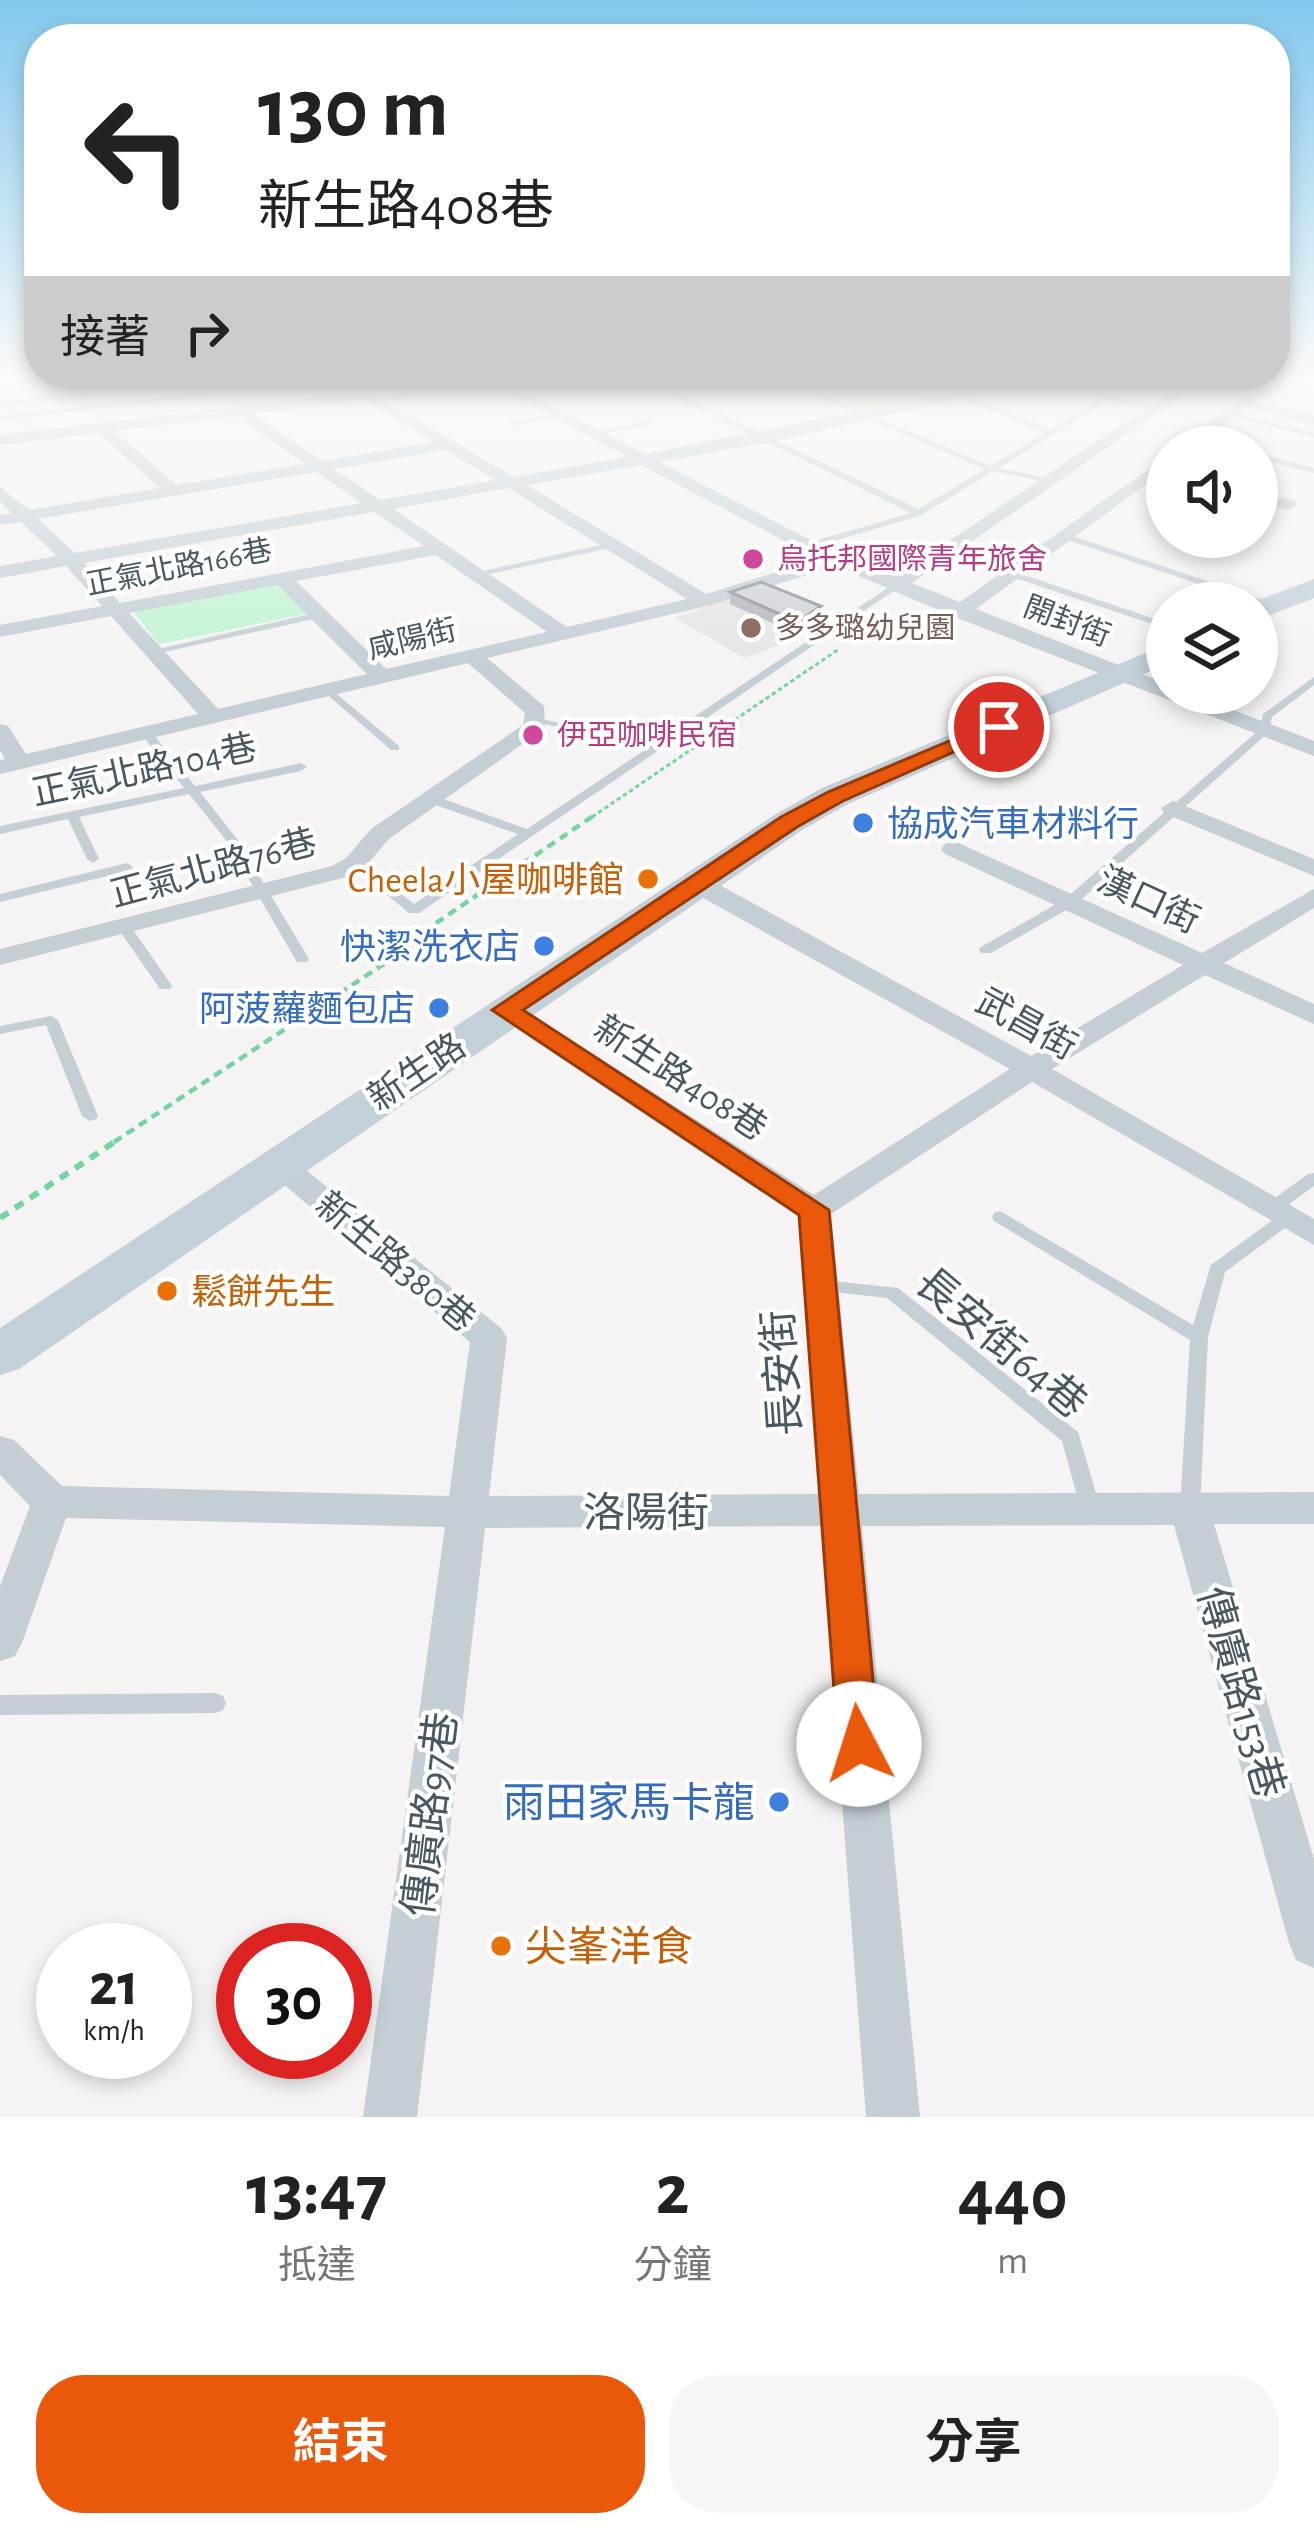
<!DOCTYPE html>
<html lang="zh-TW">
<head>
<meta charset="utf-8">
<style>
  :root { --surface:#fff; --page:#f6f6f6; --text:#222; --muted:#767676; --accent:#ea580c }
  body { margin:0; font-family:"Alegreya Sans","Noto Sans TC",sans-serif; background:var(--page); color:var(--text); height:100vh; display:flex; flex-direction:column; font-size:45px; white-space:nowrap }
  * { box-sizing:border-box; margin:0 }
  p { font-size:39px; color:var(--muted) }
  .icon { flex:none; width:66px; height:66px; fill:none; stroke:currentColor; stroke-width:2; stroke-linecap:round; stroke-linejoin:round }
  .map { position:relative; height:2117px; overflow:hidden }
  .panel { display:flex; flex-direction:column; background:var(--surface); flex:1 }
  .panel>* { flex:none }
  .banner { position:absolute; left:24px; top:24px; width:1266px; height:366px; border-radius:48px; box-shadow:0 6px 18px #0003; background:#fff; color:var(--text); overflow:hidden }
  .controls { position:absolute; left:1146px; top:426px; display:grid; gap:24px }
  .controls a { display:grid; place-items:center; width:132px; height:132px; border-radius:50%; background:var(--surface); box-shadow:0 6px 18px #0003; font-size:60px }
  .speed { position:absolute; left:36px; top:1923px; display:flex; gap:24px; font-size:60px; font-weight:700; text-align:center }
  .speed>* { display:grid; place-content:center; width:156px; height:156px; border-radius:50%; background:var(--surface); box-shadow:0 6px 18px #0003; line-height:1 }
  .speed small { font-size:30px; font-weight:400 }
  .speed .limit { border:18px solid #d22; background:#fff; color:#111 }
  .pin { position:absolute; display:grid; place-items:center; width:102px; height:102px; color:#fff; margin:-51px; border:6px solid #fff; border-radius:50%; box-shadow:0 3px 12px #0007 }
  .me { position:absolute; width:132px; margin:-66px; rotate:355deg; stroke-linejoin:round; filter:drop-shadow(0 0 9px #0008) }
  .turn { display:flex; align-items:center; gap:42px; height:252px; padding:0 36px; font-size:54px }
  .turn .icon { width:156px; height:156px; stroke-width:2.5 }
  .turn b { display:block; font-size:84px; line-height:102px }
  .then { display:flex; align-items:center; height:114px; padding:0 36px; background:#0003; gap:24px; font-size:45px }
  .eta { display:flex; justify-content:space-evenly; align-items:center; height:204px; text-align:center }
  .eta b { font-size:72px; font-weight:700; line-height:84px }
  .cta { display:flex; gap:24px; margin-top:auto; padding:24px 36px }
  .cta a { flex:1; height:138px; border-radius:48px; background:var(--accent); color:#fff; font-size:48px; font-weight:700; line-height:138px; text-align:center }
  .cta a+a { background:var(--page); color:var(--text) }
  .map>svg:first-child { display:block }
  .education { fill:#e6e4e5 }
  .green { fill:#c0f4d0 }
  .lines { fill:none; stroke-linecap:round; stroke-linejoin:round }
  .path-far2 { stroke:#74d59f; stroke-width:3; stroke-dasharray:4.5 3; stroke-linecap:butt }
  .path-far1 { stroke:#74d59f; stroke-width:4.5; stroke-dasharray:9 6; stroke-linecap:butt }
  .path { stroke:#74d59f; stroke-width:6; stroke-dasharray:10 8; stroke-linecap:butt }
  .lane { fill:#c3ced5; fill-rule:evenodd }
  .street { fill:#c3ced5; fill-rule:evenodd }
  .secondary { fill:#c2d0da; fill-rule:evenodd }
  .wall { fill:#b1b5ba }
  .shaded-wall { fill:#909397 }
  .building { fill:#ced2d8; stroke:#909397; stroke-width:3 }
  .route { fill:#ea580c; stroke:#983908; stroke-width:3 }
  .hotel-dot { fill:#d1479c; stroke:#fff; stroke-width:4.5 }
  .education-dot { fill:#8d6e63; stroke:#fff; stroke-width:4.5 }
  .shop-dot { fill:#3f7fe0; stroke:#fff; stroke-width:4.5 }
  .food-dot { fill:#e8710a; stroke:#fff; stroke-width:4.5 }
  .labels { text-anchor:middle; stroke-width:9; stroke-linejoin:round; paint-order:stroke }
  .far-hotel-label { font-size:30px; fill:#b23c85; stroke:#fff; text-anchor:start }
  .far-street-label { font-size:30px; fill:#485862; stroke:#fff }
  .far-education-label { font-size:30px; fill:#785e54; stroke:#fff; text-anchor:start }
  .street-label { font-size:36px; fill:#485862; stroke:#fff }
  .shop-label { font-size:36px; fill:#366cbe; stroke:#fff; text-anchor:end }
  .food-label { font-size:36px; fill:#c56008; stroke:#fff; text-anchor:end }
  .near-street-label { font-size:42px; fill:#485862; stroke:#fff }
  .near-shop-label { font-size:42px; fill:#366cbe; stroke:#fff; text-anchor:end }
  .near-food-label { font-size:42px; fill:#c56008; stroke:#fff; text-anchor:start }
</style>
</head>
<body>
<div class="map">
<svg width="1314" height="2117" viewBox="0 0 1314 2117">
  <rect width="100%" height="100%" fill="#f5f3f3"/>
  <path class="education" d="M763,587L828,615L794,639L745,658L675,618Z"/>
  <g class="green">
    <path d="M894,377L942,393L868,409L821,393Z"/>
    <path d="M274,583L306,614L159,644L132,610Z"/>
  </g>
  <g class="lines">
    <path class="path-far2" d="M592,817L839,649"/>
    <path class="path-far1" d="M114,1142L411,946L423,932L596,814"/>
    <path class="path" d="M0,1218L119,1139"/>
    <g class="lane">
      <path d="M230,375H252L0,407V403Z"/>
      <path d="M362,375H385L0,420V416Z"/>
      <path d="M526,375H544L378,402L374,400Z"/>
      <path d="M629,375H639L919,509L984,469L767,375H777L813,390L885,375H899L820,393L990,466L1045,433L904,375H914L1050,429L1101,398L1040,375H1051L1109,396L1160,407L1156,409L1108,400L999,468L1051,479V483L993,471L922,515L807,549L802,546L804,544L911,513Z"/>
      <path d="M1228,411L1314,433V437L1228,415Z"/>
      <path d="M558,413L561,417L512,425L508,423Z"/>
      <path d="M650,420L653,424L594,436L590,434Z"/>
      <path d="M1195,437L1229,445L1230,447H1217L1192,441V437Z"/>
      <path d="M1257,454L1314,468V473L1257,458Z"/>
      <path d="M1067,534L1273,603L1275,605L1267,607L1064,539L1062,537Z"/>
      <path d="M613,542L618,545L616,547L475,577L470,574Z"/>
      <path d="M1012,571L1167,623V629L1009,576V572Z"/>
      <path d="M895,583L900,586L898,588L419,913H409L349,863L355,859L360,860L414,904L518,834L427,802V796H435L527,829L646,749L533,721V717L653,744Z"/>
      <path d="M319,612L323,613V617L155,654L150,651Z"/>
      <path d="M1314,677V685L1272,717L1269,732L1075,905L991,953H981L979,950L981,947L1065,899L1260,729L1263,714Z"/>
      <path d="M327,686L399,746V750H391L323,691L322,689Z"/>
      <path d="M146,729L150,730L195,786L301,763L307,767L301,771L200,792L237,839L309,959L307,962H297L226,840L189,794L79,817L99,859L93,863L87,859L68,819L0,834V826L184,788L140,732Z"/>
      <path d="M127,863L133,867L132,870L0,902V894Z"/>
      <path d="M124,923L129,924L170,983L172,986L170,989H160L117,927Z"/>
      <path d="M51,1016L58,1020L98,1116L96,1119L90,1121L82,1116L46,1025L0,1034V1026Z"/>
      <path d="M1314,1173V1186L1277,1213H1265L1263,1209L1265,1205L1308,1174Z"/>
      <path d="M1000,1211L1193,1325L1211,1265L1281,1214H1293L1295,1218L1293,1222L1225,1272L1208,1337L1200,1508L1197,1514L1190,1516L1183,1514L1180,1508L1190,1340L994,1221L992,1217L994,1213Z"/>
      <path d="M823,1280L898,1288L1078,1432L1101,1510L1098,1516L1091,1518L1084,1516L1081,1510L1062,1441L887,1298L817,1290L814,1286L817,1282Z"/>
      <path d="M215,1693L223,1696L226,1703L223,1710L215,1713L0,1715V1695Z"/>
    </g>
    <g class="street">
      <path d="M475,375H493L645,454L1038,375H1065L766,443L659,462L834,552L896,577L1195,375H1212L912,583L960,602L1167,456V469L976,609L1167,684V693H1189L1314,741V756L952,616L836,566L711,605L487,658L544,706L545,728L389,839L364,868L350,876L0,965V949L332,866L346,858L371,829L523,725L525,713L468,663L0,774V760L5,759L0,750V724L8,726L26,754L198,714L111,616L0,637V625L102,606L66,566L0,578V566L57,556L21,522L0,525V515L12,513L0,501V487L29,510L160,488L98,433L0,445V435L368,391L514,477L627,457ZM365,400L434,442L322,461L253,414ZM236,416L305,464L177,485L114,431ZM446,450L495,480L380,500L334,469ZM641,465L819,559L706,594L527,485ZM316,472L362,503L75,553L38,519ZM508,488L687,599L567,627L393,509ZM374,512L424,546L120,603L84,563ZM436,555L547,632L386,669L296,581ZM277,585L367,674L218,709L129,613Z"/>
      <path d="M1273,375H1289L1257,401L1314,415V425L1248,407L1195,447H1177Z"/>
      <path d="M1257,492L1294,501L1297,505L1288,510L1257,502Z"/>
      <path d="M1173,801L1314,859V876L1164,813L1161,808Z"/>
      <path d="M954,841L1202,953L1314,889V908L1224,963L1314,1004V1024L1205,975L1052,1069L1314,1219V1245L1032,1082L831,1214L859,1494L1314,1492V1524H1214L1314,1859V1968L1296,1960L1289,1943L1174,1525L862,1526L920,2117H866L821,1526L485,1528L417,2117H363L445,1527L66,1518L22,1643L15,1656L0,1661V1586L30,1506L0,1475V1436L14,1440L62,1486L449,1496L470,1342L268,1171L263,1164L268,1157H290L502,1329L507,1338L489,1496L819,1494L798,1215L491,1010L495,1004H515L814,1195L1010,1069L689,890L685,884L689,878H707L1031,1056L1183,965L945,854L941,849L945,844Z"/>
    </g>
    <g class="secondary">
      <path d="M1314,579V598L1257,620V603H1251Z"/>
      <path d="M1167,644V664L848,804L802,830L19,1369L0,1375V1328L776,814L822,788Z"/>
    </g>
  </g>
  <path class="wall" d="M730,592L821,606V618L797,634L730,604Z"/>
  <path class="shaded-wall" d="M821,606V618L797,634L798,622Z"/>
  <path class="building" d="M761,582L821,606L798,622L730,592Z"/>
  <linearGradient id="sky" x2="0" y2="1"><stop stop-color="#82c8ed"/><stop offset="0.56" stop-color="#fafafa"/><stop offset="1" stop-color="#fafafa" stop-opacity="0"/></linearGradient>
  <rect width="1314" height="671" fill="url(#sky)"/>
  <path class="route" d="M992,723L1010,727L843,801L797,827L523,1010L829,1210L879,1744L873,1757L859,1763L844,1757L838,1744L799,1215L492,1010L781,817L828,792Z"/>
  <g class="hotel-dot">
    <circle cx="753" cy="559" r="12"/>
    <circle cx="533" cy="735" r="12"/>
  </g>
  <circle class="education-dot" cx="751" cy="628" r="12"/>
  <g class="shop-dot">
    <circle cx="863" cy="823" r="12"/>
    <circle cx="544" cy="946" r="12"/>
    <circle cx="439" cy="1008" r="12"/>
    <circle cx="779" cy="1802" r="12"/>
  </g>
  <g class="food-dot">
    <circle cx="648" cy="879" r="12"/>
    <circle cx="167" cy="1291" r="12"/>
    <circle cx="501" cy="1946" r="12"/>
  </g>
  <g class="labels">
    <g class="far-hotel-label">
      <text x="777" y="569">烏托邦國際青年旅舍</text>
      <text x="557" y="745">伊亞咖啡民宿</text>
    </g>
    <g class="far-street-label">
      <text transform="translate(179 567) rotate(-11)" y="10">正氣北路166巷</text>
      <text transform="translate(1067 621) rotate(21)" y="10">開封街</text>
      <text transform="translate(412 639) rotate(-13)" y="10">咸陽街</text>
    </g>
    <g class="far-education-label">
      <text x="775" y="638">多多璐幼兒園</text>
    </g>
    <g class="street-label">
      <text transform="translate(144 769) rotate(-12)" y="13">正氣北路104巷</text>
      <text transform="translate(213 867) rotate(-15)" y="13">正氣北路76巷</text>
      <text transform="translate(1149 899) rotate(25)" y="13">漢口街</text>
      <text transform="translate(1027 1023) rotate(29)" y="13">武昌街</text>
      <text transform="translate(416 1071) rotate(-34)" y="13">新生路</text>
      <text transform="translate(681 1077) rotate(33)" y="13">新生路408巷</text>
      <text transform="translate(396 1261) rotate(40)" y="13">新生路380巷</text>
    </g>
    <g class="shop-label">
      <text x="887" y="836" text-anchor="start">協成汽車材料行</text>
      <text x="520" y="959">快潔洗衣店</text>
      <text x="415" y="1021">阿菠蘿麵包店</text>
    </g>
    <g class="food-label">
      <text x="624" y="892">Cheela小屋咖啡館</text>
      <text x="191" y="1304" text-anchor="start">鬆餅先生</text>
    </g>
    <g class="near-street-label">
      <text transform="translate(1002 1342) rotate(40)" y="15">長安街64巷</text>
      <text transform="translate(781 1373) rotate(-94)" y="15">長安街</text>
      <text x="646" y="1527">洛陽街</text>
      <text transform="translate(1242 1692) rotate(74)" y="15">傳廣路153巷</text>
      <text transform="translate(429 1814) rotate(-83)" y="15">傳廣路97巷</text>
    </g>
    <g class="near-shop-label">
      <text x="755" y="1817">雨田家馬卡龍</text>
    </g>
    <g class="near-food-label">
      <text x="525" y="1961">尖峯洋食</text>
    </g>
  </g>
</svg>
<div class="controls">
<a><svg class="icon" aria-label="sound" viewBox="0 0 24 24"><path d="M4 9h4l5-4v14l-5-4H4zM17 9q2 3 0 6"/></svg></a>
<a><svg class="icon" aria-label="layers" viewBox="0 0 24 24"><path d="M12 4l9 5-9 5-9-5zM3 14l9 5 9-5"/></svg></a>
</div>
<div class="speed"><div>21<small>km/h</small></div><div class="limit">30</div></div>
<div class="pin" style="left:999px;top:727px;background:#d93025"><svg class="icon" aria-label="arrive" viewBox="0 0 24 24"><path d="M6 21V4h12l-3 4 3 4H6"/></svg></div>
<svg class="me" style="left:859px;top:1744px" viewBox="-20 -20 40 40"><circle r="19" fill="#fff"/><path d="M0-13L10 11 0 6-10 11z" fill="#ea580c"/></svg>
<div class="banner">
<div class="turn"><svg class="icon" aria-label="left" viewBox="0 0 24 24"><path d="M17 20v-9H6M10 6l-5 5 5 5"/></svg><div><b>130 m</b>新生路408巷</div></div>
<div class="then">接著<svg class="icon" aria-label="right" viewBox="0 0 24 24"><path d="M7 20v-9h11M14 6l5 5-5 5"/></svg></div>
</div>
</div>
<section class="panel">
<div class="eta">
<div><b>13:47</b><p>抵達</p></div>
<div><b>2</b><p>分鐘</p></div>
<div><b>440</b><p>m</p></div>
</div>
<div class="cta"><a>結束</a><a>分享</a></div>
</section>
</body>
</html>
